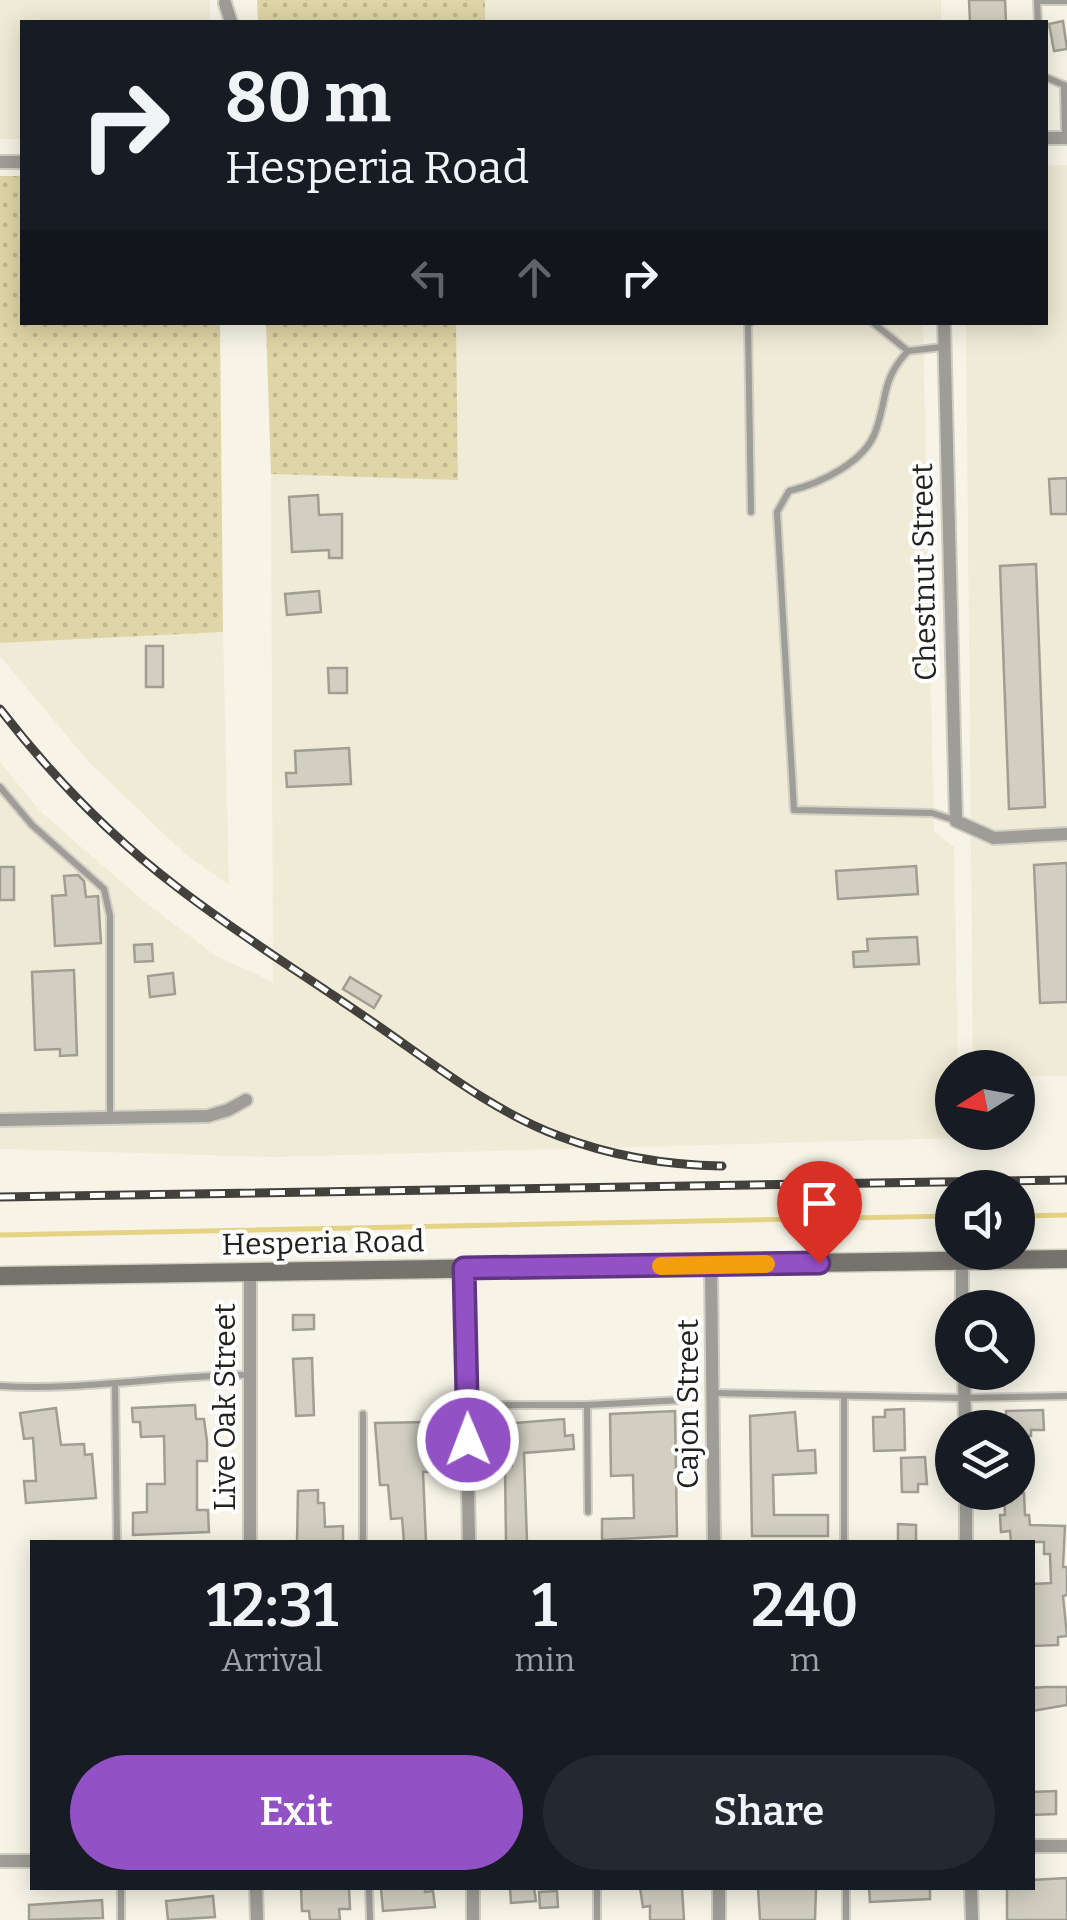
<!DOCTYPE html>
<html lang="en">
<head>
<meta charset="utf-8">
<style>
  :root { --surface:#171b24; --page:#242831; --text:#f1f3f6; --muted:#9ea1a6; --accent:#9351c6 }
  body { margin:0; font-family:Bitter,serif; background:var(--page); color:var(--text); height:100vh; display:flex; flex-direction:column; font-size:38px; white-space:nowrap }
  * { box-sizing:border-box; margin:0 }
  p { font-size:32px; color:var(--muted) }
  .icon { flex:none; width:55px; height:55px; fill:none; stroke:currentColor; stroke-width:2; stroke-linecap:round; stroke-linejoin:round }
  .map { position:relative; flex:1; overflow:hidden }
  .details { position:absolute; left:30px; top:1540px; width:1005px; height:350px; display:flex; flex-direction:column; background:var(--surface); border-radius:0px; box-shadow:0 5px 25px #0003 }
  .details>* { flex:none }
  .hud { position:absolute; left:20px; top:20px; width:1028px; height:305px; border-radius:0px; box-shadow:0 5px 25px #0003; background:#171b24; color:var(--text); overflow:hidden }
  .needle { width:65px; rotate:259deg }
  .fabs { position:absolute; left:935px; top:1050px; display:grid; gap:20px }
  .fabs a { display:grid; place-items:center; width:100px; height:100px; border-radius:50%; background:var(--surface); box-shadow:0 5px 25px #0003; font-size:50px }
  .pin { position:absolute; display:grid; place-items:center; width:85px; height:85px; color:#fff; margin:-102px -42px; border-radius:50% 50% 50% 0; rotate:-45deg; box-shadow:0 0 10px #0007 }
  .pin .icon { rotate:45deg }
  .me { position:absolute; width:110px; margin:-55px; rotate:359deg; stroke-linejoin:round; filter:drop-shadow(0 0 8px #0008) }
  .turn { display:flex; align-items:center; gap:35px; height:210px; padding:0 40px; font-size:45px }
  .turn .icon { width:130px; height:130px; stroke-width:2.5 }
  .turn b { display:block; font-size:70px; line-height:85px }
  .lanes { display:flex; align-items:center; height:95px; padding:0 40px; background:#0003; justify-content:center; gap:50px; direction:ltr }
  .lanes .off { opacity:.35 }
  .eta { display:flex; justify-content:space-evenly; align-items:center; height:170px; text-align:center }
  .eta b { font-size:60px; font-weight:600; line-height:70px }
  .primary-button { display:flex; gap:20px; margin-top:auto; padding:20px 40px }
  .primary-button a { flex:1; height:115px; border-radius:60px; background:var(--accent); color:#fff; font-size:40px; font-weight:600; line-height:115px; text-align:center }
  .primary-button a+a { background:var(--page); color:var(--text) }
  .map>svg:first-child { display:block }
  .built { fill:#efebd6 }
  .grass { fill:url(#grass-dots) }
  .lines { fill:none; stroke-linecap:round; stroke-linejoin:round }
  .stream { stroke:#e4d385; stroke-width:5 }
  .building { fill:#d2cfc2; stroke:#a09e92; stroke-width:2.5 }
  .service-casing { stroke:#d1cec3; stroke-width:10 }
  .minor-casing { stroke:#d1cec3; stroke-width:16 }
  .secondary-casing { stroke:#d1cec3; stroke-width:21 }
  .service { stroke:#9e9d97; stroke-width:6 }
  .minor { stroke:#9e9d97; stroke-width:12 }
  .secondary { stroke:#75736c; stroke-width:18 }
  .rail-casing { stroke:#43413c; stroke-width:9 }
  .rail { stroke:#fff; stroke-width:5; stroke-dasharray:15; stroke-linecap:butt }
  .route-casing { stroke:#603581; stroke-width:25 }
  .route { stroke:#9351c6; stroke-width:18 }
  .slow { stroke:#f59e0b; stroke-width:18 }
  .labels { text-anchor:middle; stroke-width:8; stroke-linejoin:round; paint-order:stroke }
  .street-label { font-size:30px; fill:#23221e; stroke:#fff }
</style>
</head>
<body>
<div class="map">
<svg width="1067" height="1920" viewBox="0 0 1067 1920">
  <defs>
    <pattern id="grass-dots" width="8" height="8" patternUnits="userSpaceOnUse" patternTransform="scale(2.5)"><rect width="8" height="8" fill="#dfd5a6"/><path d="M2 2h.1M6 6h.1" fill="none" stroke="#bfb78e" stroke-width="1.8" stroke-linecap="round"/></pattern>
  </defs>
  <rect width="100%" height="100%" fill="#f7f4e7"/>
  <g class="built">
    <path d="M0,0H210V22H22V139H0Z"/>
    <rect x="485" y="0" width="456" height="22"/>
    <path d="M1067,165V1076H1018V1068L973,1067L966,323L1045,322V166Z"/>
    <path d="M456,323H923L934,832L954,847L958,1067L952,1068V1132L959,1133V1138L274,1157L0,1149V762L41,812L147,904L216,956L273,982L271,474L458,479Z"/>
    <path d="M223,632L229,885L184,853L88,761L0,656V643Z"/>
  </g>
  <g class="grass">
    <path d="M257,0H485V22H258Z"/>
    <path d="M0,176H22V322L220,323L223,632L0,643Z"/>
    <path d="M266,323H456L458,480L271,474Z"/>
  </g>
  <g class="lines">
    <g class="stream">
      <path d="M1018,1216L1067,1215"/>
      <path d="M0,1235L952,1216"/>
    </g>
  </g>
  <g class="building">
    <path d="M969,0H1005L1006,22H970Z"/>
    <path d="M1063,21L1067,49L1054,51L1049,24Z"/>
    <path d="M1067,478V514H1051L1049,479Z"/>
    <path d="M318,495L319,515L342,514V558H329V550L292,552L289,497Z"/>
    <path d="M1036,564L1045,807L1009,809L1000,566Z"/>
    <path d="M319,591L321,612L287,615L285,594Z"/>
    <rect x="146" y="646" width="17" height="41"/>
    <path d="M328,668H347V693H329Z"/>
    <path d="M349,748L351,784L287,787L286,773H296L295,751Z"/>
    <path d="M1067,863V1002L1040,1003L1034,865Z"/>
    <path d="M916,866L918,894L838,899L836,871Z"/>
    <rect x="0" y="867" width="14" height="33"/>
    <path d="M78,875L84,881L86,897L98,896L101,943L55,946L52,896L66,895L64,876Z"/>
    <path d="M917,937L919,964L854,967L853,952L868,951L867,939Z"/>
    <path d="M152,944L153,961L135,962L134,945Z"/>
    <path d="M74,970L77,1055L60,1056V1049L35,1050L32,972Z"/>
    <path d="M173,973L175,994L150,997L148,976Z"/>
    <path d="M350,977L381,996L374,1008L343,989Z"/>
    <path d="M293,1315H314V1329L293,1330Z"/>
    <path d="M312,1358L314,1415L296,1416L293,1359Z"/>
    <path d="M195,1405L196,1419H204L207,1441V1461H197V1510H208L209,1532L133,1535V1513L147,1512V1484H165L164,1436L141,1437L140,1422H133L132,1408Z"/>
    <path d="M56,1408L61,1445L84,1444L85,1455L92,1454L96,1498L26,1503L24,1481H36L33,1438L24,1439L20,1413Z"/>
    <path d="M904,1409L905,1450L874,1451L873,1417H885V1410Z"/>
    <path d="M1043,1410L1044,1430H1031V1436H1018V1428H1006V1411Z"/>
    <path d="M675,1411L677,1536L602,1540V1519L634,1518L633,1475L611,1476L610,1414Z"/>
    <path d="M795,1412L798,1451L815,1450L816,1473L773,1475L774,1515H828V1536H752L750,1416Z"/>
    <path d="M564,1419L565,1436L573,1435L574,1449L524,1453L527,1542H506L505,1466H512L510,1438L503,1439L502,1424Z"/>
    <path d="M427,1422L429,1472H423L426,1542H404L402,1518L391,1519L388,1485H380L375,1423Z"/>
    <path d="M925,1457L927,1484H918V1492H902L901,1458Z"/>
    <path d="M318,1490V1503H324L325,1527L343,1526V1542H297L298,1491Z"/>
    <path d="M1024,1493L1025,1515H1029L1030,1525L1065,1526L1063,1567H1067V1595L1063,1596L1067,1636L1058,1637V1645L1032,1646V1584L1051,1583L1050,1554H1044V1542H1011L1010,1531L1001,1532L1000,1515H1005L1004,1494Z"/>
    <path d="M898,1524L916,1525V1542H898Z"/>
    <path d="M1045,1687H1067V1705L1032,1711V1688Z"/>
    <path d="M1056,1791V1814L1032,1815V1792Z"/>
    <path d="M1067,1878V1920H1007V1888H1032V1880Z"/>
    <path d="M349,1888L350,1909H339L340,1920H310L309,1911H302L301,1889Z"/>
    <path d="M381,1888H425V1892L433,1891L435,1907L383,1911Z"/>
    <path d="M510,1888H534L536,1901L511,1903Z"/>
    <path d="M640,1888H682L684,1920H650V1906L643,1907Z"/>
    <path d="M758,1888H816L815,1920H760Z"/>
    <path d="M869,1888H930V1899L870,1902Z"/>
    <path d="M557,1891L558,1907L540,1908L539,1892Z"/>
    <path d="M213,1896L215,1917L168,1920L166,1901Z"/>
    <path d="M102,1900L103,1918L29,1920V1905Z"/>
  </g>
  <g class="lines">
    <defs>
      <g id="service">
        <path d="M1038,22L1037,1H1067"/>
        <path d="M1045,77L1064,85"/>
        <path d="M1064,85L1065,136"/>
        <path d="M751,322L748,325L751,512"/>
        <path d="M872,322L908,351"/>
        <path d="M943,347L908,351C881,380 888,396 876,430C866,462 819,484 789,491L777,512L794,810L932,813L954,820"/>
        <path d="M0,787L32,825L104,889L110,916V1117"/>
        <path d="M115,1384L117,1542"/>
        <path d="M0,1386C84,1391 165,1375 248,1375"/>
        <path d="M713,1393L964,1398L1067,1396"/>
        <path d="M844,1396V1542"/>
        <path d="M469,1405H587L682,1400"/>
        <path d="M587,1405L588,1512"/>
        <path d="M363,1414V1542"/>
        <path d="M121,1888V1920"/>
        <path d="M369,1888L370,1920"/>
        <path d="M597,1888V1920"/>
        <path d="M846,1888V1920"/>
      </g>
      <g id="minor">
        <path d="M225,3L231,22"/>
        <path d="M1045,138H1067"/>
        <path d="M0,162H22"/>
        <path d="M944,322L956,821L994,838L1067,834"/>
        <path d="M0,1120L208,1116L228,1110L246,1100"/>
        <path d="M962,1261V1308"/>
        <path d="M711,1265L714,1542"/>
        <path d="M464,1268L469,1542"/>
        <path d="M964,1372L965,1428"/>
        <path d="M966,1492V1542"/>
        <path d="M250,1542V1272"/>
        <path d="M1032,1846H1067"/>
        <path d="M0,1861H32"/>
        <path d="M256,1888L257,1920"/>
        <path d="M473,1888V1920"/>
        <path d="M719,1888V1920"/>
        <path d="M971,1888L972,1920"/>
      </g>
      <path id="secondary" d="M0,1276L1067,1259"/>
    </defs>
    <use href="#service" class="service-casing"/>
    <use href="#minor" class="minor-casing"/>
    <use href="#secondary" class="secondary-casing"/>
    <use href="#service" class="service"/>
    <use href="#minor" class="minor"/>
    <use href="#secondary" class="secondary"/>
    <defs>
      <g id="rail">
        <path d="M0,709C51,775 110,836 177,887C239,935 306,976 371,1021C431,1062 490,1110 559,1136C611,1156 666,1165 722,1166"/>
        <path d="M0,1197L1067,1180"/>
      </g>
    </defs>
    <use href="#rail" class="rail-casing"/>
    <use href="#rail" class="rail"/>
  </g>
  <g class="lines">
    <defs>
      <path id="route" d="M468,1440L464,1268L819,1263"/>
    </defs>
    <use href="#route" class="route-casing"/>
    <use href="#route" class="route"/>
    <path class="slow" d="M661,1266L766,1264"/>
  </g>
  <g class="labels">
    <g class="street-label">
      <text transform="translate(924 572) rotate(-91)" y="10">Chestnut Street</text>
      <text transform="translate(323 1243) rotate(-1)" y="10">Hesperia Road</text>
      <text transform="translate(688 1404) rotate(-90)" y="10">Cajon Street</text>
      <text transform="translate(225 1407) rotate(-90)" y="10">Live Oak Street</text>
    </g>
  </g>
</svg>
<div class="fabs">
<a><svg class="needle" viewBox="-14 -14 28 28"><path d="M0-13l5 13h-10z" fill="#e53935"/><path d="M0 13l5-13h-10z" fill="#9ea1a6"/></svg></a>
<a><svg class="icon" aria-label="sound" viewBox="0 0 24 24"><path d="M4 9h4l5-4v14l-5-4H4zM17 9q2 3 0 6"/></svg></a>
<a><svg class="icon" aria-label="search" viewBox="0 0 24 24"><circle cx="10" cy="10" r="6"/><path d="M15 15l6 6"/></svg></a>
<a><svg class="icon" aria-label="layers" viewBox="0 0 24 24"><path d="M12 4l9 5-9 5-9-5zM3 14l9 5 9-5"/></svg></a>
</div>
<div class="pin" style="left:819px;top:1263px;background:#d93025"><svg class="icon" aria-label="arrive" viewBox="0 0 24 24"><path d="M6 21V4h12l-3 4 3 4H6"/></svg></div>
<svg class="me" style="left:468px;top:1440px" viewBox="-20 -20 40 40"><circle r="17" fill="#9351c6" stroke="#fff" stroke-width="3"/><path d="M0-11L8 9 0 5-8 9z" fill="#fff"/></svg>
<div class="hud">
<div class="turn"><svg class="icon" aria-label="right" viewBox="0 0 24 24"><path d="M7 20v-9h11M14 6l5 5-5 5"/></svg><div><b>80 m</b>Hesperia Road</div></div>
<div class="lanes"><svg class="icon off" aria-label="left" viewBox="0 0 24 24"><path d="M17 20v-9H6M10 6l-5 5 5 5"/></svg><svg class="icon off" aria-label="ahead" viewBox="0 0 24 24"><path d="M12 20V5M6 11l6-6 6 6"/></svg><svg class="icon" aria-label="right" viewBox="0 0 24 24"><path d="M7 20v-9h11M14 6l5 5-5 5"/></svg></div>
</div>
<section class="details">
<div class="eta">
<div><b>12:31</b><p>Arrival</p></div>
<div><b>1</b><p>min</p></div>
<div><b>240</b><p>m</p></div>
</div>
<div class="primary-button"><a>Exit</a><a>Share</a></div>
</section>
</div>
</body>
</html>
